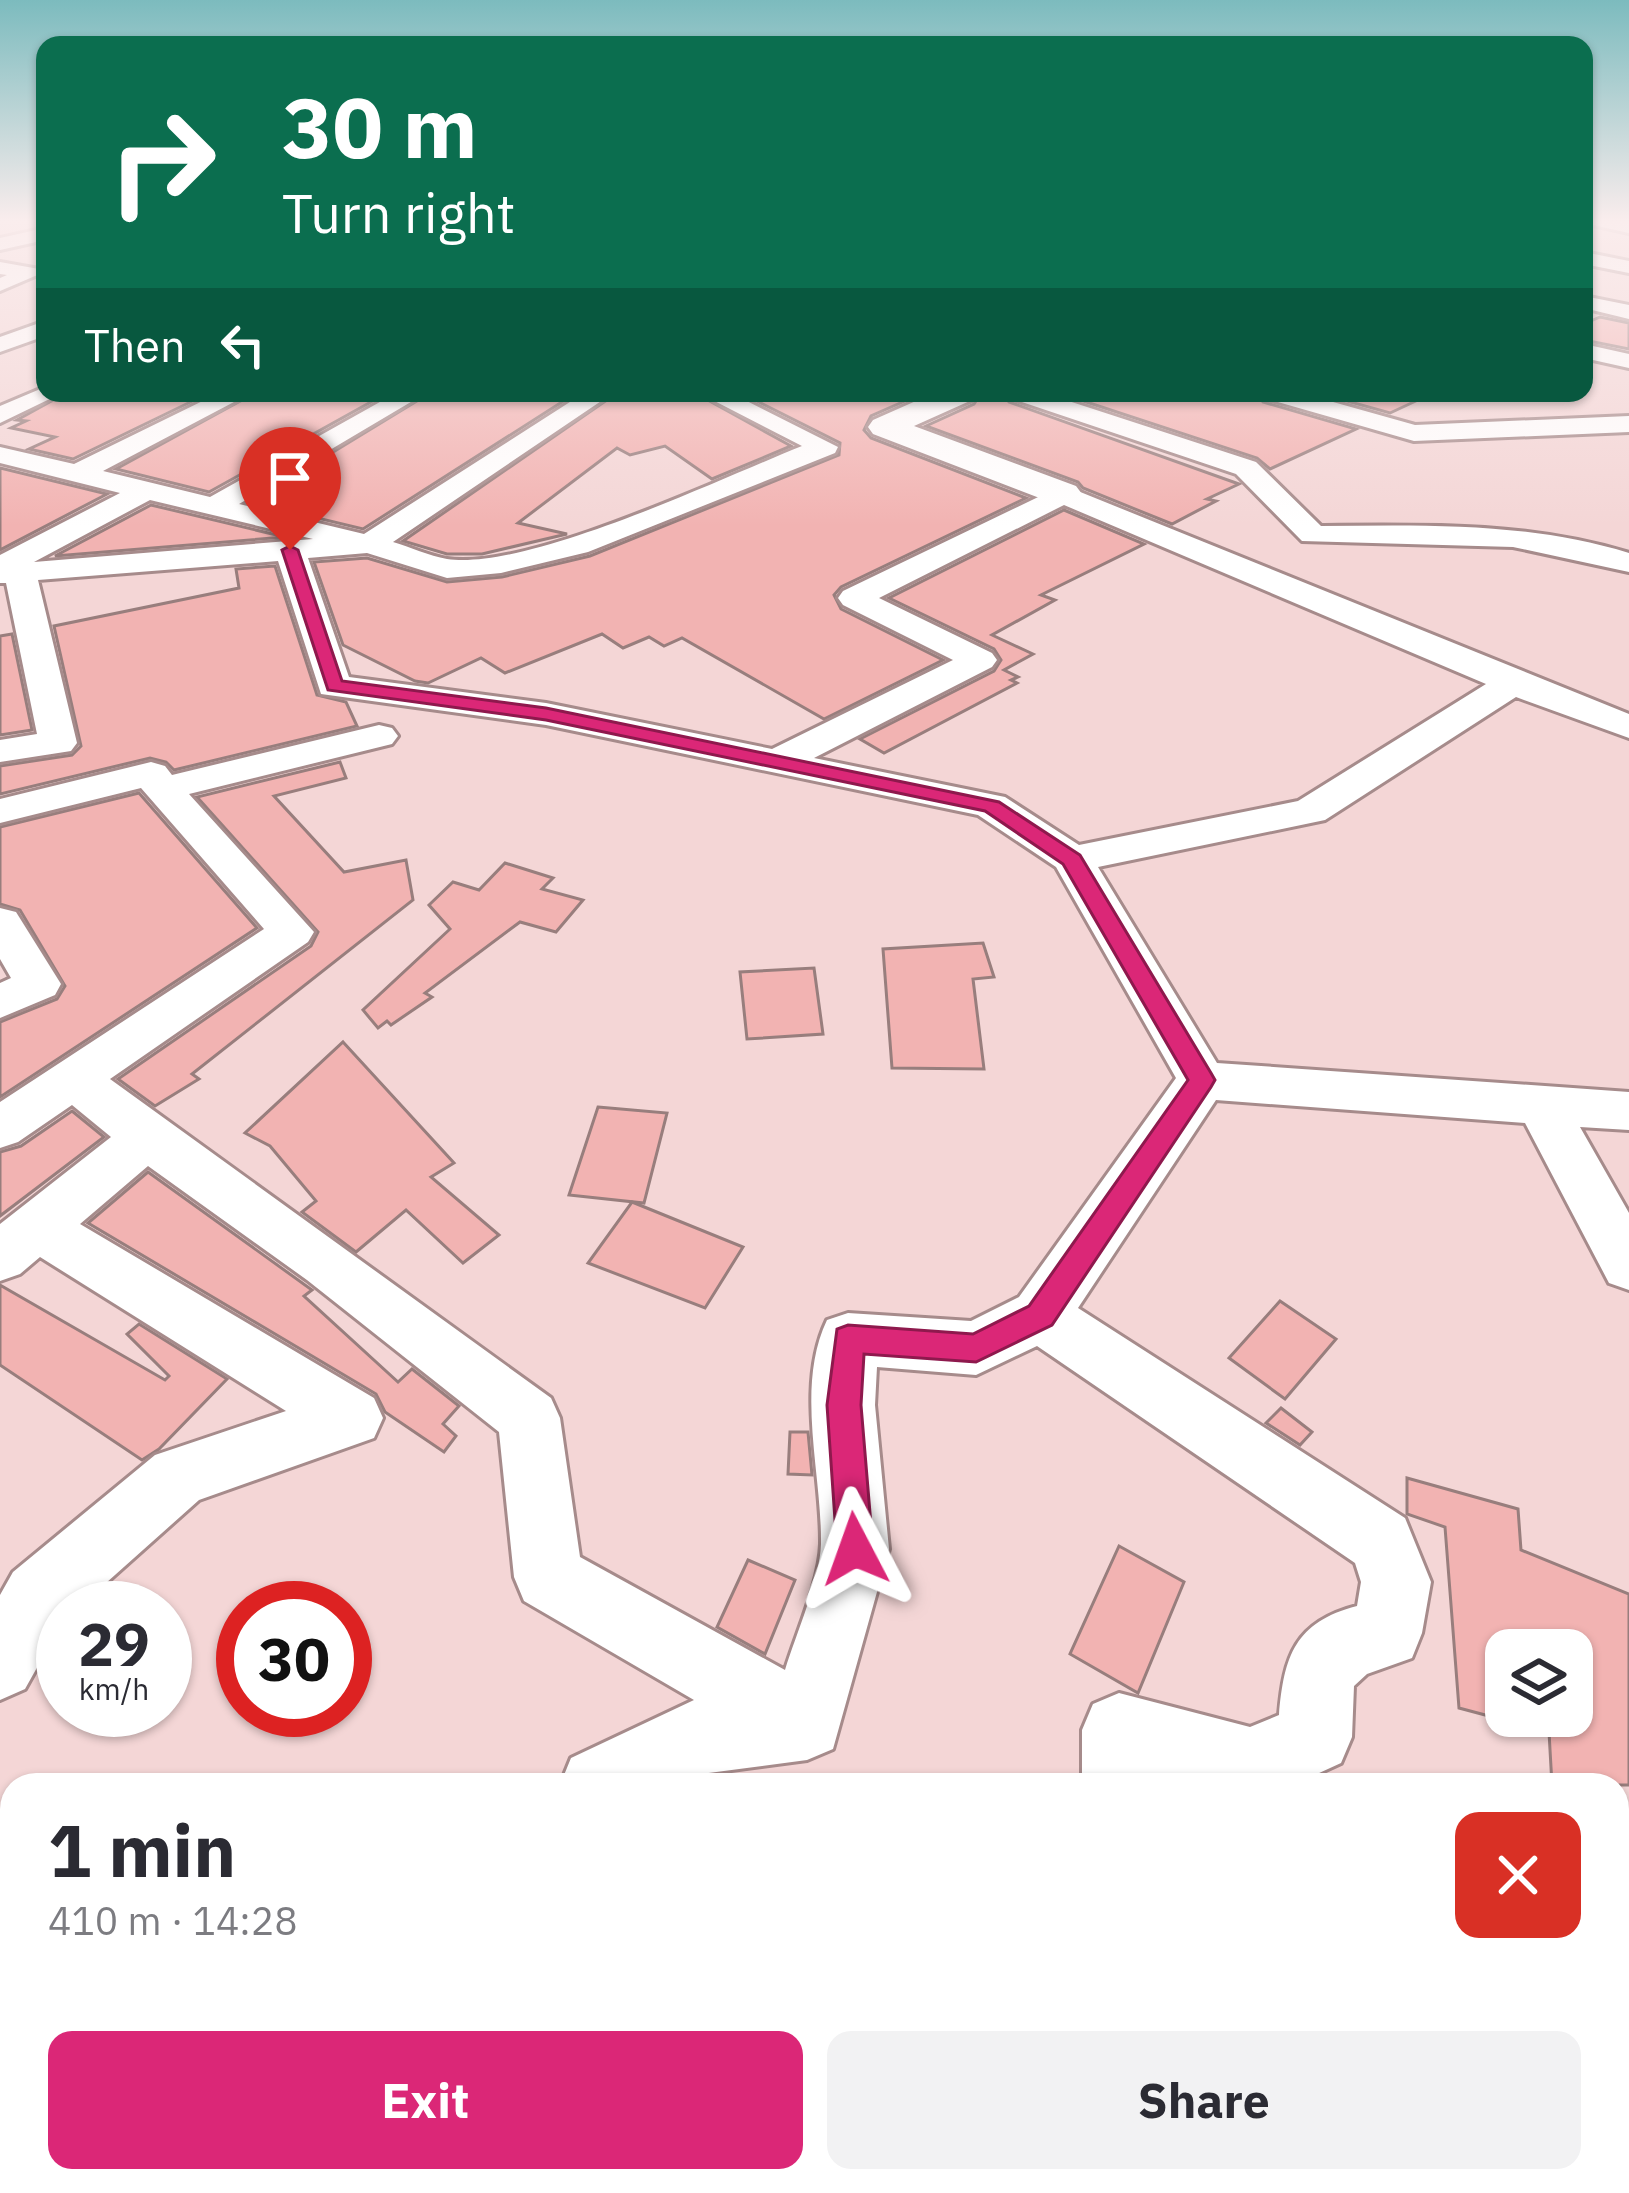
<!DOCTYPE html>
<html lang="en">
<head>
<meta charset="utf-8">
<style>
  :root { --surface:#fff; --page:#f2f2f3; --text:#2b2b33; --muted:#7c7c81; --accent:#db2777 }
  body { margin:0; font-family:"IBM Plex Sans",sans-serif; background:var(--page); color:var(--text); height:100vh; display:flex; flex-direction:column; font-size:45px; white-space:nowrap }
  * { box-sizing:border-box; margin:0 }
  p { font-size:39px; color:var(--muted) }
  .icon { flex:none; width:66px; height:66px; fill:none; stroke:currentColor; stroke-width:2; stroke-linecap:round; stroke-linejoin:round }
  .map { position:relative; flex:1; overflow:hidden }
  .side { position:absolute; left:0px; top:1773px; width:1629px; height:420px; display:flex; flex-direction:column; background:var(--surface); border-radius:36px 36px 0 0; box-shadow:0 3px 9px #0004 }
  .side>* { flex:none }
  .hud { position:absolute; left:36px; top:36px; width:1557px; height:366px; border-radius:24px; box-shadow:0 3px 9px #0004; background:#0b6e4f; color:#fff; overflow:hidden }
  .buttons { position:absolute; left:1485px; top:1629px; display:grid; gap:24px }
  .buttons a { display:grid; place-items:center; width:108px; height:108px; border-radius:24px; background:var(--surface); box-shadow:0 3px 9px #0004; font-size:60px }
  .speed { position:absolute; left:36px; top:1581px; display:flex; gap:24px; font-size:60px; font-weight:700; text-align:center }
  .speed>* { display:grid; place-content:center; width:156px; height:156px; border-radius:50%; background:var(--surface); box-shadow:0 3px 9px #0004; line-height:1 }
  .speed small { font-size:30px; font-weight:400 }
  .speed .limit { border:18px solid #d22; background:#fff; color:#111 }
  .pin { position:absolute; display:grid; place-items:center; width:102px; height:102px; color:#fff; margin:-123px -51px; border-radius:50% 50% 50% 0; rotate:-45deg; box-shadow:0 0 12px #0007 }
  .pin .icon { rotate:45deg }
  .me { position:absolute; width:132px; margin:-66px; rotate:356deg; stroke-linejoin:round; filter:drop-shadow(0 0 9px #0008) }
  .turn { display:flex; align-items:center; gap:42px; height:252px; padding:0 48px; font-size:54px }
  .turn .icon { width:156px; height:156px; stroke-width:2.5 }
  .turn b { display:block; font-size:84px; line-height:102px }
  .then { display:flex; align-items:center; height:114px; padding:0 48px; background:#0003; gap:24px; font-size:45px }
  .round { display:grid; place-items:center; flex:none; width:126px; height:126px; border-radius:24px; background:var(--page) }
  .summary { display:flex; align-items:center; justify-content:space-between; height:204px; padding:0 48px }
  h1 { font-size:72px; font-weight:700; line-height:90px }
  .cta { display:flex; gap:24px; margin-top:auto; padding:24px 48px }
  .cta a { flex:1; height:138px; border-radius:24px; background:var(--accent); color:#fff; font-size:48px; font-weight:700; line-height:138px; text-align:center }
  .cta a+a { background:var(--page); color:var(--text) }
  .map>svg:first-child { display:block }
  .building { fill:#f2b3b2; stroke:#987e7d; stroke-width:3; fill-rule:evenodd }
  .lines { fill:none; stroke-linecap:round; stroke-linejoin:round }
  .street-casing { stroke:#a68b8b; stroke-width:6 }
  .secondary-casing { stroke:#a68b8b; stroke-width:6 }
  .street { fill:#fff; fill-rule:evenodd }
  .secondary { fill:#fff; fill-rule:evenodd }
  .route { fill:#db2777; stroke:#8e194d; stroke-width:3 }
</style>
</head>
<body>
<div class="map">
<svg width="1629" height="2193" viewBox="0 0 1629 2193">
  <rect width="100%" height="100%" fill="#f4d6d6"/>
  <g class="building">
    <path d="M1600,317L1629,323V349L1584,340V324Z"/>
    <path d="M66,393H209L73,459L29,449L55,437L11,428L26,421L17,420Z"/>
    <path d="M255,393H387L209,492L116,469Z"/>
    <path d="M430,393H576L363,529L251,502Z"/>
    <path d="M617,393H695L791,446L712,479L665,446L630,455L617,448L518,523L567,534L482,554H447L403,541Z"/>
    <path d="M741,393H923L871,416L864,430L871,438L1026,498L841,587L834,595L841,609L943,660L824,719L682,638L664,646L649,637L623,648L602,634L505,673L481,658L428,683L415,681L343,645L314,562L367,558L447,582L502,577L590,556L839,455L840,443Z"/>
    <path d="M981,393H1003L1009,402L1239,484L1207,499L1216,501L1172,524L1083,488L1078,482L926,426L974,404Z"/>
    <path d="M1059,393H1257L1263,402L1356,429L1270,469L1257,458Z"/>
    <path d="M1318,393H1433L1390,413Z"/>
    <path d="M0,468L107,494L0,550Z"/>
    <path d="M151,505L285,537L55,556Z"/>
    <path d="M1064,510L1144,544L1041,595L1055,600L992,635L1033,654L1004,670L1018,677L1011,680L1017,683L884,753L860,739L994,671L1001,660L994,649L889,598Z"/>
    <path d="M275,566L317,695L346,702L357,726L174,770L166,762L150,758L0,794V766L72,755L81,746L54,626L239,588L236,569Z"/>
    <path d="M12,634L32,730L0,735V636Z"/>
    <path d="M340,762L346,778L274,796L344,872L406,860L413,900L192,1074L199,1079L155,1106L118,1079L311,946L318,932L197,797Z"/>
    <path d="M139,793L257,928L0,1097V1022L57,999L65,986L20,910L0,904V827Z"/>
    <path d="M505,863L553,878L542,889L583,900L556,932L520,922L425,993L432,997L391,1025L387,1021L378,1028L363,1010L450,929L429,905L453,882L479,890Z"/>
    <path d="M983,943L994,977L973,979L984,1069L892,1068L883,949Z"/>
    <path d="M814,968L823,1034L747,1039L740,972Z"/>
    <path d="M343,1042L454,1163L431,1177L499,1235L463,1263L406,1210L356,1252L302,1212L316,1201L270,1146L245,1133Z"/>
    <path d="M598,1107L667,1113L644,1203L569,1195Z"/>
    <path d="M72,1111L104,1137L0,1216V1152L21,1146Z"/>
    <path d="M148,1172L312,1290L304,1296L398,1382L412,1369L459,1406L443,1424L456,1436L444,1452L385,1412L376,1394L88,1223Z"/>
    <path d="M632,1202L743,1247L705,1308L588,1263Z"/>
    <path d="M0,1285L165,1380L169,1376L127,1334L139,1324L227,1379L159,1449L142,1460L0,1365Z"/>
    <path d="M1280,1301L1336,1339L1285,1399L1229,1358Z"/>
    <path d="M1281,1408L1312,1432L1300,1445L1266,1423Z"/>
    <path d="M790,1432H808L812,1475L788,1474Z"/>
    <path d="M1407,1478L1518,1509L1521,1550L1629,1594V1785H1552L1549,1732L1459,1708L1445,1527L1407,1514ZM1506,1650H1572V1716H1506Z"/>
    <path d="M1119,1546L1184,1582L1138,1693L1070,1654Z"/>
    <path d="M748,1560L795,1580L765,1654L717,1627Z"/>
  </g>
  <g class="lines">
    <defs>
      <g id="street">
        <path d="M1584,219L1629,221V233L1584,223Z"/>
        <path d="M45,228V240L0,250V238Z"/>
        <path d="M1584,252L1629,261V273L1584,264Z"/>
        <path d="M0,262L39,269L42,273L0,291V278L7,275L0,274Z"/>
        <path d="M1584,296L1629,305V319L1584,308Z"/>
        <path d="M45,321V336L0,352V337Z"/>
        <path d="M1584,344L1629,354V368L1584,358Z"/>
        <path d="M45,387V393H62L0,423V406Z"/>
        <path d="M219,393H251L103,471L210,497L396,393H426L239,504L364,534L584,393H613L393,542C410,547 429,556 447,559C527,571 722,478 802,446L699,393H731L838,447L835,453L588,552L501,573L447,578L367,553L308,558L349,677L546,703L772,749L953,660L843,605L838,598L843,591L1063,485L1629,714V738L1516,697L1325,820L1098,867L1217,1063L1629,1092V1130L1580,1127L1629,1213V1290L1609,1283L1525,1123L1216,1100L1078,1308L1405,1518L1431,1582L1422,1633L1412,1658L1367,1674L1354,1686L1352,1737L1341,1763L1293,1785H1185L1158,1778V1785H1082V1730L1093,1704L1119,1693L1250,1727L1279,1715C1284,1656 1295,1622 1357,1606L1361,1582L1355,1563L1037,1346L976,1375L877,1367L875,1405L889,1549L833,1749L807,1760L701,1774L678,1785H560L571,1758L694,1700L524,1601L514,1577L499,1432L307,1280L148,1166L80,1224L374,1398L383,1418L374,1438L199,1500L78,1608H63V1621L25,1689L0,1700V1595L13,1572L155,1455L286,1411L40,1257L20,1274L0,1281V1224L111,1137L72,1105L18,1142L0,1148V1102L264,929L141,788L0,823V799L151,762L165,766L172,775L379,725L392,728L398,736L392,744L189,794L314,932L308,942L110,1079L551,1398L560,1418L580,1557L785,1670C796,1634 820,1580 821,1544C822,1473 795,1387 827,1320L848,1313L971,1321L1019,1297L1176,1078L1056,867L978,815L546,725L321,694L278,561L38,580L77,743L71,751L0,762V740L37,734L6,583H0V555L120,493L0,463V447L74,464ZM150,500L313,539L34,562ZM1064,505L1486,684L1298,801L1079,845L1005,797L814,758L992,667L997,660L992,653L879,598Z"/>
        <path d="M1007,393H1044L1256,462L1321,526C1425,525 1528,522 1629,553V572L1513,547L1302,541L1236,474L1010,398Z"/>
        <path d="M1261,393H1301L1415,425L1629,416V432L1414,441L1264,398Z"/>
        <path d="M0,908L16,912L61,984L55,995L0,1018V983L11,978L0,959Z"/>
        <path d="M13,2181H105L104,2193H12Z"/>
        <path d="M810,2181H904L909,2193H815Z"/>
      </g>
      <path id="secondary" d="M934,393H977L972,400L914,426L1076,486L1082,494L1076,502H1050L873,434L868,427L873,420Z"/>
    </defs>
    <use href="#street" class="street-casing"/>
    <use href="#secondary" class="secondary-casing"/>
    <use href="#street" class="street"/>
    <use href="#secondary" class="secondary"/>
  </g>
  <linearGradient id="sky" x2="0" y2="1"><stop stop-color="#7cbbbe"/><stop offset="0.42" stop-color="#faeded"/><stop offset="1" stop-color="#faeded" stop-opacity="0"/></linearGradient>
  <rect width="1629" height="526" fill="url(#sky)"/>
  <path class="route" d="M290,546L298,550L342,681L546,708L999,802L1080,855L1211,1073L1215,1080L1211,1087L1052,1325L976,1362L864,1354L861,1405L873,1549L868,1562L855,1567L842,1562L837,1549L827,1405L837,1329L848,1325L973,1334L1029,1306L1188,1080L1063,864L985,811L546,720L328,690L282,550Z"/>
</svg>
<div class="buttons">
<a><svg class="icon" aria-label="layers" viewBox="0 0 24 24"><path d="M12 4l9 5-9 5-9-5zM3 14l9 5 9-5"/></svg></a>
</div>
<div class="speed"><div>29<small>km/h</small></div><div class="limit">30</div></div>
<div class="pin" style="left:290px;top:550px;background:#d93025"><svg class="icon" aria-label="arrive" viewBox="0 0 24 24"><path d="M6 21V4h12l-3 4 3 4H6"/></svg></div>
<svg class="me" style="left:855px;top:1549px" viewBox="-20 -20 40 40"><path d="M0-17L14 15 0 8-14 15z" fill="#db2777" stroke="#fff" stroke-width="4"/></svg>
<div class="hud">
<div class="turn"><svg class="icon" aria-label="right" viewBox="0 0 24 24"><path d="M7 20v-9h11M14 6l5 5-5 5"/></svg><div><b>30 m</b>Turn right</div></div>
<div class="then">Then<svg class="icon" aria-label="left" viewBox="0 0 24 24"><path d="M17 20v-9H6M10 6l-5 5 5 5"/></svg></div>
</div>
<section class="side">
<div class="summary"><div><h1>1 min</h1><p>410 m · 14:28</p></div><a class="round" style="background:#d93025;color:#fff"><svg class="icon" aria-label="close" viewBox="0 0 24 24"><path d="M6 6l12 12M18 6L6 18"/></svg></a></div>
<div class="cta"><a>Exit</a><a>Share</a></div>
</section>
</div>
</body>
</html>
